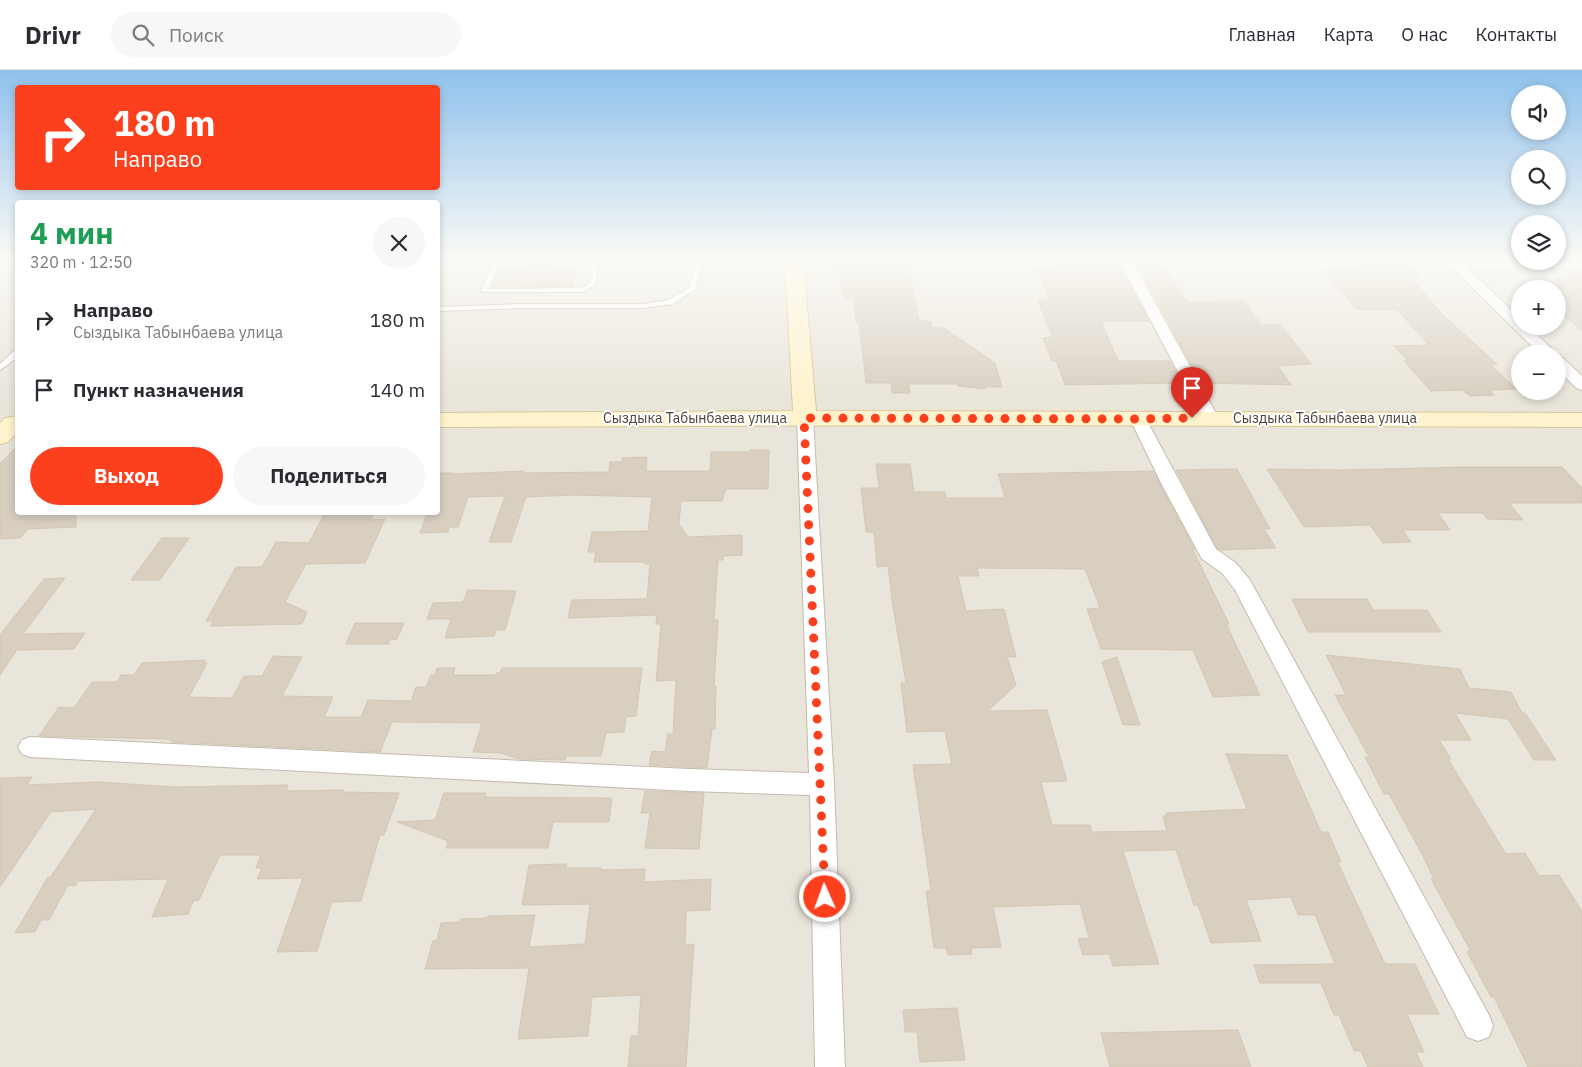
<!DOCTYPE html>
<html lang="ru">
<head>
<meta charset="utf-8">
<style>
  :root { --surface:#fff; --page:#f7f7f7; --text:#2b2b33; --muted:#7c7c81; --line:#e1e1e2; --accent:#fc3f1d }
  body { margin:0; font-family:"IBM Plex Sans",sans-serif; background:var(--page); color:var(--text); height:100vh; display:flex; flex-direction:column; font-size:19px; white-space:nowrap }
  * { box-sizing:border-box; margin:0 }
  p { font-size:16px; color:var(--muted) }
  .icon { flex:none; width:28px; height:28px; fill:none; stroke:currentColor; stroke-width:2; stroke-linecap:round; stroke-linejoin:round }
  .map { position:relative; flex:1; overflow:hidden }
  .side { position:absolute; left:15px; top:130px; width:425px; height:315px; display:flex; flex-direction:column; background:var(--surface); border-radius:5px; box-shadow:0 2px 8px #0003 }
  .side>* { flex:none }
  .top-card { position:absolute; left:15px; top:15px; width:425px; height:105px; border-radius:5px; box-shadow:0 2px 8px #0003; background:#fc3f1d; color:#fff; overflow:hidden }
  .controls { position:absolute; left:1511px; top:15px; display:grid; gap:10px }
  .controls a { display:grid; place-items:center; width:55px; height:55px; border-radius:50%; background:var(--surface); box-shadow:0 2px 8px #0003; font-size:25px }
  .pin { position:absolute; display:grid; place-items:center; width:42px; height:42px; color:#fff; margin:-51px -21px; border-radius:50% 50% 50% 0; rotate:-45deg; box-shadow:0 0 5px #0007 }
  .pin .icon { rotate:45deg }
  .me { position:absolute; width:55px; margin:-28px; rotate:358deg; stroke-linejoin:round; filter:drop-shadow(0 0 4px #0008) }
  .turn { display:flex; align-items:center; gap:18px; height:105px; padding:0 15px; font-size:22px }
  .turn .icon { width:65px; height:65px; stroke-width:2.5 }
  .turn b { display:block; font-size:35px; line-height:42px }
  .round { display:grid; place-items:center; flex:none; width:52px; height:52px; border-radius:26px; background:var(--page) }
  .head { display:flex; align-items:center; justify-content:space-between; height:85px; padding:0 15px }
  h1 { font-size:30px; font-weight:700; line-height:38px; color:#1e9e55 }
  .primary-button { display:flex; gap:10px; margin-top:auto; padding:10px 15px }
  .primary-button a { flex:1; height:58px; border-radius:30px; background:var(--accent); color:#fff; font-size:20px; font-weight:700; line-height:58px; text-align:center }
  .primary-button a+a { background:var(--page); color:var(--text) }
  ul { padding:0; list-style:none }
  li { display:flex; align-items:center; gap:15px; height:70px; padding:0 15px }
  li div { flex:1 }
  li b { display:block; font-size:19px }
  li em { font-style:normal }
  header { display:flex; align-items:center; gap:30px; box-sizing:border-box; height:70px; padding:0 25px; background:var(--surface); border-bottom:1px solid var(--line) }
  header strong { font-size:24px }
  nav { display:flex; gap:28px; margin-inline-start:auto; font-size:18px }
  .search { width:350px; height:45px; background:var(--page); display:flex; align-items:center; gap:12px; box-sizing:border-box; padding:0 18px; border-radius:28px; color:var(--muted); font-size:19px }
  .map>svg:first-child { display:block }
  .residential { fill:#eae5da; fill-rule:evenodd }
  .building { fill:#d8cfc1; stroke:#d3c7b4 }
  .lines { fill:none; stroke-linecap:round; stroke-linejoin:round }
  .lane-casing { stroke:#c2bbae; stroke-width:2 }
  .street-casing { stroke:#c2bbae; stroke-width:2 }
  .secondary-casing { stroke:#d6c79b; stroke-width:2 }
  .lane { fill:#fff; fill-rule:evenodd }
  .street { fill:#fff; fill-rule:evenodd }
  .secondary { fill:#fff3cd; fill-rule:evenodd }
  .route { stroke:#fc3f1d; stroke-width:9; stroke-dasharray:0 16.2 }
  .labels { text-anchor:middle; stroke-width:4; stroke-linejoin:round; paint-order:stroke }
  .street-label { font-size:14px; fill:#4b4439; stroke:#fff }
</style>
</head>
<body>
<header>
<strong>Drivr</strong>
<div class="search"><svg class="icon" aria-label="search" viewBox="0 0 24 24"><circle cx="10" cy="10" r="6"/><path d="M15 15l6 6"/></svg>Поиск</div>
<nav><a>Главная</a><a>Карта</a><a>О нас</a><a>Контакты</a></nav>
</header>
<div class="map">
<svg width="1582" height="997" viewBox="0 0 1582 997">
  <rect width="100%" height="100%" fill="#f6f3ec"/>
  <path class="residential" d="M0,189H17L18,442H438V189H1520V191L1582,189V997H0ZM1520,219H1558V256H1520ZM1520,284H1558V321H1520Z"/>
  <g class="building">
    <path d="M529,189H558L556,197H578L572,216L492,217L499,198L526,197Z"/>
    <path d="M1135,189H1157L1187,232L1244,231L1261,255H1281L1311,294L1278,296L1291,315L1201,313Z"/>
    <path d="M1353,189H1405L1421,207H1410L1443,245L1497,294L1491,295L1516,319L1489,320L1494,325L1470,326L1462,320L1431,321L1404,291H1408L1394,276L1429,275L1397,240L1355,239L1324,199L1362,200Z"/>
    <path d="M837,193H908L919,250L931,252L932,258H944L995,293L1002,317H985V319L958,316L957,314H908L910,323H892L891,313H866L862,274H861L859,252H856L854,228H844Z"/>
    <path d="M1056,195H1119L1149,251H1101L1118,291H1170L1182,313L1065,315L1056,291H1052L1043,268L1052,267L1038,230H1050L1036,199H1057Z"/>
    <path d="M1582,207V261L1558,240V208Z"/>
    <path d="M18,375V442H76V457L28,459L20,468L0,469V394Z"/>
    <path d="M750,380H769L768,419H726L722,431H681L679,454L688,467L742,465V485L723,486V490H718L714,550H718L714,616H716L715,659H712L707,698L649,695L652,681L665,682L668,664H673L676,610L656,611L661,554H656L657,545L568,548L572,530L647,529L650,494H645V492H594L596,482H588L592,462L648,461L652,427L573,425L526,427L511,472H489L505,426L468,427L458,457H449L448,462L420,463L426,446L438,445V403H452L453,404L524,401V403L609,402L610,392H622V388L647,387L646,401H710L711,382H750Z"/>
    <path d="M876,394H910L914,422H945L946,428H1005L998,404L1153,401L1195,480H1193L1229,554H1226L1260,625L1213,627L1193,580L1101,579L1087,539L1100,538L1085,499L977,498L979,506H958L966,541L1004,539L1016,587H1007L1016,615L988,641L1047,640L1067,711L1041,712L1052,755H1090L1092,762L1167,761L1163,746H1167L1166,743L1247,739L1226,684L1287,685L1321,762H1328L1341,792L1337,791L1385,894H1415L1439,944H1407L1424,982H1416L1423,997H1368L1361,981H1354L1339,945H1334L1321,913H1260L1254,895L1335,894L1315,845H1298L1291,827L1246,830L1261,871L1211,873L1198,835H1194L1176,780L1123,781L1159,894L1113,896L1109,884L1083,885L1078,869L1089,868L1080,834L993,837L1001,877L971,878L972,884L948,885L946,878H934L926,821H931L913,695L952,694L945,661L907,662L901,613H906L893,537L888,496L877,497L874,462H866L861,418H879Z"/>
    <path d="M1462,397H1562L1582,418V433H1509L1523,450L1487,449L1483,443H1438L1450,460H1403L1411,472L1383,473L1370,455L1304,457L1267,399L1343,400Z"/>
    <path d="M1223,399H1237L1270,459H1264L1276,478L1220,480L1217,478L1176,400Z"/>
    <path d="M325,442H374L371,450L385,449L365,493L306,494L285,532L307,542L302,554L211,556L213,551H206L236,497H262L276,472L309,473Z"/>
    <path d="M162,468H189L160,510H131Z"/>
    <path d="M65,508L23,564L85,563L74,579L17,580L0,605V565L44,509Z"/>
    <path d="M468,520L516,521L505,560H496L494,566L445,568L451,549H427L433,533L463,532Z"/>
    <path d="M1292,529H1367L1373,540H1427L1441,562H1308Z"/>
    <path d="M355,553H404L397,569L389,570V574H346Z"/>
    <path d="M1326,585L1460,599L1469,618L1511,622L1522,643H1525L1556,690H1534L1508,649L1455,643L1471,670H1439L1451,689H1448L1506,784L1525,783L1539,806L1559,805L1582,841V997H1528L1494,927H1491L1467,882L1470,880L1431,809H1434L1423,786L1389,724H1384L1365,687H1369L1335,625H1346Z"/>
    <path d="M273,586L302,587L282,626L333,627L324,647H361L368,630L411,631L416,617H426L431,605H435L437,598H455L453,605H496V603H500L502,598H642L636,646L626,647L624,662L606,663L601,686H566L565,690L519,689L501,683L473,682L482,653L392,652L380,682L172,672L168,669L39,666L59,637L74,638L92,612H117L121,605H134L142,593L205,590L204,592L207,593L189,627L232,628L244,606H262Z"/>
    <path d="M1117,587L1140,655H1123L1102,592Z"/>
    <path d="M32,707L27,715L98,712L174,717L288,715L286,721L344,720L343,722L399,723L384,765H380L361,831L332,832L317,881L277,882L303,808L257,809L262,798H256L261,785H220L199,830L193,831L188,844L152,847L168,809L78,811L75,816L68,815L49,850H41L35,862L15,863L48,807L50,808L96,739L51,742L0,817V708Z"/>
    <path d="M645,721L704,723L699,779L645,778L650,743H641Z"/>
    <path d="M444,723H486L485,727L612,728L609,752H553L548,778H446L448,771L397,752L435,750Z"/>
    <path d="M567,794L566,798H601L600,800L645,799L644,812L711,809L710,840L686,841L685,875L694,874L686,997H628L631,966H638L641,925L592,927L588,966L518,969L529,898L425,899L433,871L437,870L441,853L460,852L461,849L487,848L488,846L535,845L529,877L585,874L590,834L522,835L529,795Z"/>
    <path d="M957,938L965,990L920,992L917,962H905L903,940Z"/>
    <path d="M1238,960L1251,997H1110L1101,963Z"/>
  </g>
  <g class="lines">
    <defs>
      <g id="lane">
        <path d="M505,189H515L497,197L489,219L582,218L590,213L592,195L578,189H589L598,193L596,214L584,222H483L481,221L491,196Z"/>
        <path d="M697,189H703L696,219L673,234L643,238H521L438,241V237L521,234H643L668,230L689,218Z"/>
        <path d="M15,280H18V287L0,300V294Z"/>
      </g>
      <g id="street">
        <path d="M1118,189H1131L1218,347L1216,351L1210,352L1204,351L1202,347Z"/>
        <path d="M1443,189L1582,191V199L1466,197L1520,248V256H1528L1557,284H1540Z"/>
        <path d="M1558,287L1564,289L1582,306V320L1576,318L1558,300Z"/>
        <path d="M805,343L811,344L813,348L834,714L845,997H815L810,725L690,721L30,687L22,684L18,677L22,670L30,667L690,699L809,703L797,348L799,344Z"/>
        <path d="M1138,344L1144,345L1146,349L1216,479L1236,493L1250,510L1489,945L1493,956L1489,967L1478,971L1467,967L1235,520L1222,503L1202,489L1162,415L1130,349L1132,345Z"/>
      </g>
      <g id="secondary">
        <path d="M785,189H803L816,341L1582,343V357L1010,355L438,357V343L793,341Z"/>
        <path d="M18,346V362L8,372L0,374V353L5,348Z"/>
      </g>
    </defs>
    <use href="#lane" class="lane-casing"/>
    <use href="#street" class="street-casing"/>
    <use href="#secondary" class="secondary-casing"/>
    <use href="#lane" class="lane"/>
    <use href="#street" class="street"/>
    <use href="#secondary" class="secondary"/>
  </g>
  <linearGradient id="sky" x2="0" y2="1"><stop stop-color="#8fc1ec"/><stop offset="0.57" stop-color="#fbfaf6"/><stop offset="1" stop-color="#fbfaf6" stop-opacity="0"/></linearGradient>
  <rect width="1582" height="329" fill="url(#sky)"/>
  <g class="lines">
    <path class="route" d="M825,827L804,348L1138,349L1192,348"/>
  </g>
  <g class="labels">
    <g class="street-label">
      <text x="695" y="353">Сыздыка Табынбаева улица</text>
      <text x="1325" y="353">Сыздыка Табынбаева улица</text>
    </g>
  </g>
</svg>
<div class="controls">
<a><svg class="icon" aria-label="sound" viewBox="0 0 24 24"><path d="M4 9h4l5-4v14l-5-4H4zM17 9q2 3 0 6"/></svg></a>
<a><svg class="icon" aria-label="search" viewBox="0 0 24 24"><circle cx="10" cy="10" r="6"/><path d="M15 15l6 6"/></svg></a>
<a><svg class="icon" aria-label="layers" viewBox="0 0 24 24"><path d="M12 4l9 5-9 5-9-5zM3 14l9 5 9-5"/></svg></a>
<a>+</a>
<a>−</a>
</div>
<div class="pin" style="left:1192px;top:348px;background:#d93025"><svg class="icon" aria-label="arrive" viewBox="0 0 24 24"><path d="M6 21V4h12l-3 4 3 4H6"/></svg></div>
<svg class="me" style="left:825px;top:827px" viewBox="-20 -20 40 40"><circle r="17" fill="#fc3f1d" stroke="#fff" stroke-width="3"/><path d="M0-11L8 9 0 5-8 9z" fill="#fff"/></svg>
<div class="top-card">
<div class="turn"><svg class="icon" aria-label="right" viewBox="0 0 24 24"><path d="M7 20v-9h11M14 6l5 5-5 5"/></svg><div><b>180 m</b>Направо</div></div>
</div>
<section class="side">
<div class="head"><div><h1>4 мин</h1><p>320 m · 12:50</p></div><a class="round"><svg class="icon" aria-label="close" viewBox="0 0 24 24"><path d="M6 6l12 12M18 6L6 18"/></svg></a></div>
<ul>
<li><svg class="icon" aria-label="right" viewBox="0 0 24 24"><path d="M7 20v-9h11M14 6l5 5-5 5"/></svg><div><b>Направо</b><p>Сыздыка Табынбаева улица</p></div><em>180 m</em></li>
<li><svg class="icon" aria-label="arrive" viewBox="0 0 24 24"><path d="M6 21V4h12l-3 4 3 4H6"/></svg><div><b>Пункт назначения</b></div><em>140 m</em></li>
</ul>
<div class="primary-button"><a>Выход</a><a>Поделиться</a></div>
</section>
</div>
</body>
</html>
